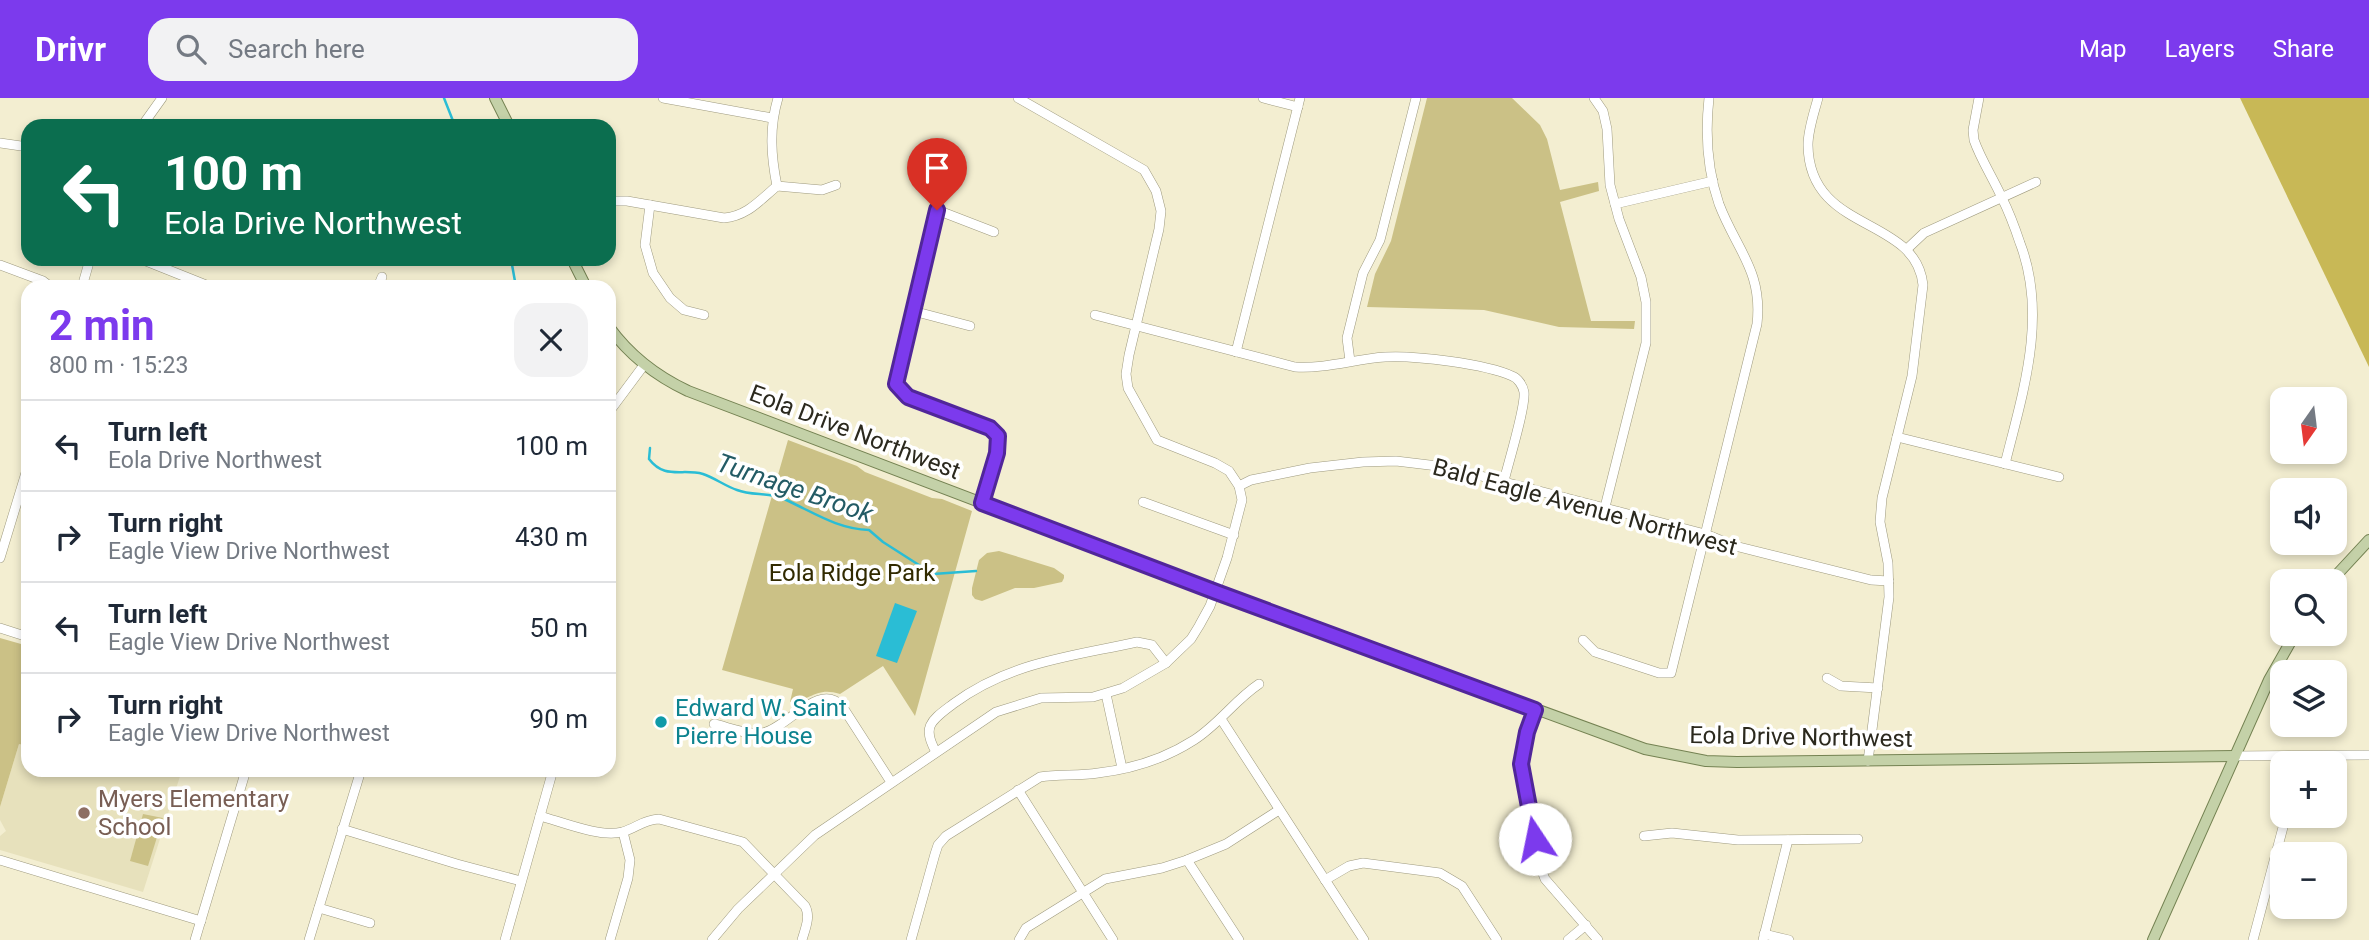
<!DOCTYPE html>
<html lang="en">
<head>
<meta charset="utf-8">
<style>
  :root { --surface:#fff; --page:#f2f2f3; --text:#1f2937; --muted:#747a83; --line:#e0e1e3; --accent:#7c3aed }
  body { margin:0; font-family:Roboto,sans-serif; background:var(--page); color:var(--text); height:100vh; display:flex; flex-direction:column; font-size:26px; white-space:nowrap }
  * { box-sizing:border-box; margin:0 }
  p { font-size:23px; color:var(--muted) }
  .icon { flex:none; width:38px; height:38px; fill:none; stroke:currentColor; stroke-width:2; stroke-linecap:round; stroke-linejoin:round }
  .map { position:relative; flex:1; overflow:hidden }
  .details { position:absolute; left:21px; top:182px; width:595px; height:497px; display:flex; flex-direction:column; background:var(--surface); border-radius:21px; box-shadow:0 4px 10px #0003 }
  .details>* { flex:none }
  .hud { position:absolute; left:21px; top:21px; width:595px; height:147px; border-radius:21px; box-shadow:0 4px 10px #0003; background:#0b6e4f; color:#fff; overflow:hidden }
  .needle { width:46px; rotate:194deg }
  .fabs { position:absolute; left:2270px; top:289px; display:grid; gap:14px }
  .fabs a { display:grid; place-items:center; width:77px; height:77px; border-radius:14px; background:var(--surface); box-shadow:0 4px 10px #0003; font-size:35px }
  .pin { position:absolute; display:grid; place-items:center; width:60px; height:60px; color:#fff; margin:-72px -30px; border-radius:50% 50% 50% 0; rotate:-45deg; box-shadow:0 0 7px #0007 }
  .pin .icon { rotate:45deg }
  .me { position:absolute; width:77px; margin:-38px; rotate:349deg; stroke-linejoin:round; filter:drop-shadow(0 0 5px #0008) }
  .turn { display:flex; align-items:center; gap:24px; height:147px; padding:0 28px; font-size:32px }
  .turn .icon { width:91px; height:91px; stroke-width:2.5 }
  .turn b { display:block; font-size:49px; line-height:60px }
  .round { display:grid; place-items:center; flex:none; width:74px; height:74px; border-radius:21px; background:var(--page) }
  .head { display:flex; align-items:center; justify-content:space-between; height:119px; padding:0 28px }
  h1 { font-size:42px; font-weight:700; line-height:52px; color:var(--accent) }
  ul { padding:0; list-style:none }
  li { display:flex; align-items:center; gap:21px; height:91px; padding:0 28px; border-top:2px solid var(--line) }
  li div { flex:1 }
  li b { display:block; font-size:26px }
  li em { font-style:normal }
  header { display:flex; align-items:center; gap:42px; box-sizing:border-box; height:98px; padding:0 35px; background:var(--accent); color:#fff }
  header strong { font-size:33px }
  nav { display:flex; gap:38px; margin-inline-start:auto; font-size:24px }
  .search { width:490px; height:63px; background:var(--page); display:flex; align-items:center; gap:18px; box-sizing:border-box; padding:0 24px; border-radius:21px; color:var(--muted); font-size:26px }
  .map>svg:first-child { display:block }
  .built { fill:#e7e1bc }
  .green { fill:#cbc186 }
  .forest { fill:#c8b856 }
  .water { fill:#2abdd5 }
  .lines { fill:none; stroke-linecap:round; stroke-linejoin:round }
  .stream { stroke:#2abdd5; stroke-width:2.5 }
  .minor-casing { stroke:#9e9a7f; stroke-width:10 }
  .major-casing { stroke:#748252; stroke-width:12 }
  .minor { stroke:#fff; stroke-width:9 }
  .major { stroke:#c4d1a8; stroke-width:10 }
  .route-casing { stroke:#51269a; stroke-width:18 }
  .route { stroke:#7c3aed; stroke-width:12 }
  .culture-dot { fill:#0f9aa8; stroke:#fff; stroke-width:2.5 }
  .education-dot { fill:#8d6e63; stroke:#fff; stroke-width:2.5 }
  .labels { text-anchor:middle; stroke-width:7; stroke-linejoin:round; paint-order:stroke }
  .street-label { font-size:24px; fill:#2b291e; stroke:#fff }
  .park-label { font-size:24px; fill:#312a00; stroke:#fff }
  .culture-label { font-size:24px; fill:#0d838f; stroke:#fff; text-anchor:start }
  .education-label { font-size:24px; fill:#785e54; stroke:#fff; text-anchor:start }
  .water-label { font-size:26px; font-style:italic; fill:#235b65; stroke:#fff }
</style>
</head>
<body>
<header>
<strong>Drivr</strong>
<div class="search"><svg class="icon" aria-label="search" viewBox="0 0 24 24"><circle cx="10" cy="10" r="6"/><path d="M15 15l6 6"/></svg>Search here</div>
<nav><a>Map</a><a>Layers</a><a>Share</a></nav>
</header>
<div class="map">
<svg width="2369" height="842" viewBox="0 0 2369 842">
  <rect width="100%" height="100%" fill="#f3eed1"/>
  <path class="built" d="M19,646L27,648L28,646V672H182L143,794L0,752V738L6,733L0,722V709Z"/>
  <g class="green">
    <path d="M1427,0H1512L1540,27L1547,41L1560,92L1598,84L1599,93L1560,104L1591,223H1635L1634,231L1559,229L1484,212L1367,209L1375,176L1391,143Z"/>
    <path d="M788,342L857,368L865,374L932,400L942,401L972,413L915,618L883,568L840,596C816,588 811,603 790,604L793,591L722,572Z"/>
    <path d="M999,453L1054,470L1064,477V480L1062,484L1034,490H1015L982,503L975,501L972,497V490L979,462L987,455Z"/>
    <path d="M0,540L28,548V646L27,648L19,646L0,709Z"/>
    <path d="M143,716L163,720L148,768L130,763Z"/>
  </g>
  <path class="forest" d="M2241,0H2369V269L2240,0Z"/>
  <path class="water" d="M895,505L917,513L897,565L876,558Z"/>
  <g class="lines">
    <g class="stream">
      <path d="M444,0L455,28"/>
      <path d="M511,161L516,189"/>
      <path d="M650,350L649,361C665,382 682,370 703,376C715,380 725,388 737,392C752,398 769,394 784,401C813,414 837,431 869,432L883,444L933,476L976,473"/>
    </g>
    <defs>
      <g id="minor">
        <path d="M663,0L772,20"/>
        <path d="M1263,0L1298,9"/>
        <path d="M1594,0L1603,13L1607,31L1610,87L1619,121L1641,179L1646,204V245L1605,409"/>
        <path d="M1818,0C1814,15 1808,32 1808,47C1809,136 1916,117 1923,187L1912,278L1882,400L1880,424L1888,465L1889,499L1868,663"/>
        <path d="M1979,0L1973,32L1974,42C1981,62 1993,80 2002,100C2009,114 2015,130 2020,145C2048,218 2023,294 2005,366"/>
        <path d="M142,28L162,0"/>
        <path d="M0,45L28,49"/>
        <path d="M777,88C771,58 769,30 778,0"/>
        <path d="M777,88L822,92L836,87"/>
        <path d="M609,103H627L724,120C747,118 759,103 777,88"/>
        <path d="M1615,106L1713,83"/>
        <path d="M650,107L645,147L653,175L670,200L684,212L704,217"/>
        <path d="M1907,151L1924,135L2036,84"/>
        <path d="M141,161L211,189"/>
        <path d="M0,167L43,183L51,189"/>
        <path d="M82,189L90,161"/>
        <path d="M378,189L382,179"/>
        <path d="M913,213L970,228"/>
        <path d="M1095,217L1295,269C1325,271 1355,261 1385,259C1414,257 1486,266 1512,278C1518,280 1523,288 1524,294C1526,308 1508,366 1504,383"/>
        <path d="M1236,254L1300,0"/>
        <path d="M1350,263L1347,240L1363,175L1380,142L1416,0"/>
        <path d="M609,314L644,267"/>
        <path d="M1897,339L2059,379"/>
        <path d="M1239,388L1251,382L1310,370L1363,364L1396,363L1446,369L1705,436L1735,448L1871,482L1889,483"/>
        <path d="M1143,404L1234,437"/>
        <path d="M982,405L997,355L998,338L991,330L908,299L896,286V279L937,112L994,134"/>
        <path d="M0,460L28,368"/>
        <path d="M0,530L28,539"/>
        <path d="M1583,542L1595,554L1659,575H1671L1757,226C1763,173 1736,151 1719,106C1707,71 1705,36 1709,0"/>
        <path d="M1827,580L1841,588L1878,590"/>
        <path d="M1106,596L1122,670"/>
        <path d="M1536,612L1523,648L1521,666L1540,768L1545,781L1598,842"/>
        <path d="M1221,621L1364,842"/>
        <path d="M714,626C728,629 747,637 762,635C787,631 818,583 842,608L891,684"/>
        <path d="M936,654C921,628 932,622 953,606C1010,564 1069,559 1137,544L1152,547L1166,565"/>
        <path d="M2235,658L2369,657"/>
        <path d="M1018,692L1113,842"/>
        <path d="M540,718C562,724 601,740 622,734C637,730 642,722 659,721L743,744L805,808C811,819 805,831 802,842"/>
        <path d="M342,731L457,766L521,783"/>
        <path d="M1644,738L1672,735L1738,742L1858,741"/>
        <path d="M0,762L201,823"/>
        <path d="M1187,762L1239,842"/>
        <path d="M1325,782L1349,768L1363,765L1440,775L1462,788L1497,842"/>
        <path d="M319,810L370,825"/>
        <path d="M1764,836L1789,842"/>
        <path d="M195,842L246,672"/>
        <path d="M309,842L361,672"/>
        <path d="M505,842L553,672"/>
        <path d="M610,842L628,780L630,762L623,734"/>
        <path d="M712,842L738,811L815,737L996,614L1041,600L1093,599L1123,590L1166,565L1191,541L1199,528L1210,508L1227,460L1242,402L1239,388L1229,373L1215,365L1157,342L1128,290L1126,276L1129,257L1159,131L1161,113L1156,93L1144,72L1018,0"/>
        <path d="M911,842L935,756L938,747L946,738L1040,679C1059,676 1079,678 1098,675C1132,671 1166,660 1194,642C1219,626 1235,602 1259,586"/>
        <path d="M1019,842L1026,830L1105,781L1162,770L1187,762L1226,746L1279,712"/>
        <path d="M1568,842L1586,827"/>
        <path d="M1763,842L1788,742"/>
        <path d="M2253,842L2286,718"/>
      </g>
      <g id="major">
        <path d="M495,0L509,28"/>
        <path d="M572,161L586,189"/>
        <path d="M609,229C630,258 656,278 688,293L1216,494L1645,651L1706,663L1737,664L2235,658"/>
        <path d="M2331,483L2369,442"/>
        <path d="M2153,842L2269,582L2295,536"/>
      </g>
    </defs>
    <use href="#minor" class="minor-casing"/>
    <use href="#major" class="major-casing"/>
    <use href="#minor" class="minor"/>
    <use href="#major" class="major"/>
  </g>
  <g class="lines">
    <defs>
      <path id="route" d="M937,112L896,286L908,299L990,330L998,338L997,355L982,405L1216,494L1535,612L1527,634L1521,666L1535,741"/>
    </defs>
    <use href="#route" class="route-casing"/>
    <use href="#route" class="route"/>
  </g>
  <circle class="culture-dot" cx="661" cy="624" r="7"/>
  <circle class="education-dot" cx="84" cy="715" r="7"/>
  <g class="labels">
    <g class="street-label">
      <text transform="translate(855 334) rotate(21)" y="8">Eola Drive Northwest</text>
      <text transform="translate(1585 409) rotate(15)" y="8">Bald Eagle Avenue Northwest</text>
      <text transform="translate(1801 639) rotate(1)" y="8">Eola Drive Northwest</text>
    </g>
    <g class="park-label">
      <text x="852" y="483">Eola Ridge Park</text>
    </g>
    <g class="culture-label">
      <text x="675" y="618">Edward W. Saint<tspan x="675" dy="28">Pierre House</tspan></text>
    </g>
    <g class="education-label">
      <text x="98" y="709">Myers Elementary<tspan x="98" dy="28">School</tspan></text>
    </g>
    <g class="water-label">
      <text transform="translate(795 390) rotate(19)" y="9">Turnage Brook</text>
    </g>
  </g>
</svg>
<div class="fabs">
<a><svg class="needle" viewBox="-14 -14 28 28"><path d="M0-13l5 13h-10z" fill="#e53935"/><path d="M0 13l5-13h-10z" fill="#747a83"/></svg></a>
<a><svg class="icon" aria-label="sound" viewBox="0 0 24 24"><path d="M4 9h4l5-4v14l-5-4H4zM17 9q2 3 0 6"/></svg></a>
<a><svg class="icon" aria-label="search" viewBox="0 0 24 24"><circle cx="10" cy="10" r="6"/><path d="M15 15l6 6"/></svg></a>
<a><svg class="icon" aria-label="layers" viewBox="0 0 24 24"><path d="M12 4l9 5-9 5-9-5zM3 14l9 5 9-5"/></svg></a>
<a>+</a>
<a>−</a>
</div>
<div class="pin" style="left:937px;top:112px;background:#d93025"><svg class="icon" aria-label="arrive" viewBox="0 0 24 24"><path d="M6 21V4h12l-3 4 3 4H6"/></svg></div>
<svg class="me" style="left:1535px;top:741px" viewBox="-20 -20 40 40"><circle r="19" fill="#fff"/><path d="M0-13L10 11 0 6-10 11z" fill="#7c3aed"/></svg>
<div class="hud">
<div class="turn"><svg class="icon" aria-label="left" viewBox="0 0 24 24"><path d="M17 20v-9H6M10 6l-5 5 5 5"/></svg><div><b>100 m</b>Eola Drive Northwest</div></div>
</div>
<section class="details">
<div class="head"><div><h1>2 min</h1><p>800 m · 15:23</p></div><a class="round"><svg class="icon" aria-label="close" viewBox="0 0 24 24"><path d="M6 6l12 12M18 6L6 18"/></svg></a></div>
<ul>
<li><svg class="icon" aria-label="left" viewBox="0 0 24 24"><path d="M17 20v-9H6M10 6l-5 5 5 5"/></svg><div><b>Turn left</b><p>Eola Drive Northwest</p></div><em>100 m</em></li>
<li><svg class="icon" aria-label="right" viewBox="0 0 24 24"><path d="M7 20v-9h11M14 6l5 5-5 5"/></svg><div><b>Turn right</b><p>Eagle View Drive Northwest</p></div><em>430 m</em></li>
<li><svg class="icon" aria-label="left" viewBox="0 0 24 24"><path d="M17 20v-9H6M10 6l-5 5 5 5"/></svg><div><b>Turn left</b><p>Eagle View Drive Northwest</p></div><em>50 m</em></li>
<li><svg class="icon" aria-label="right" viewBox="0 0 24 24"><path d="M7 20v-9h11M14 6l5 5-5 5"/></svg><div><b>Turn right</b><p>Eagle View Drive Northwest</p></div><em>90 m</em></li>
</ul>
</section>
</div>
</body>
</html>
